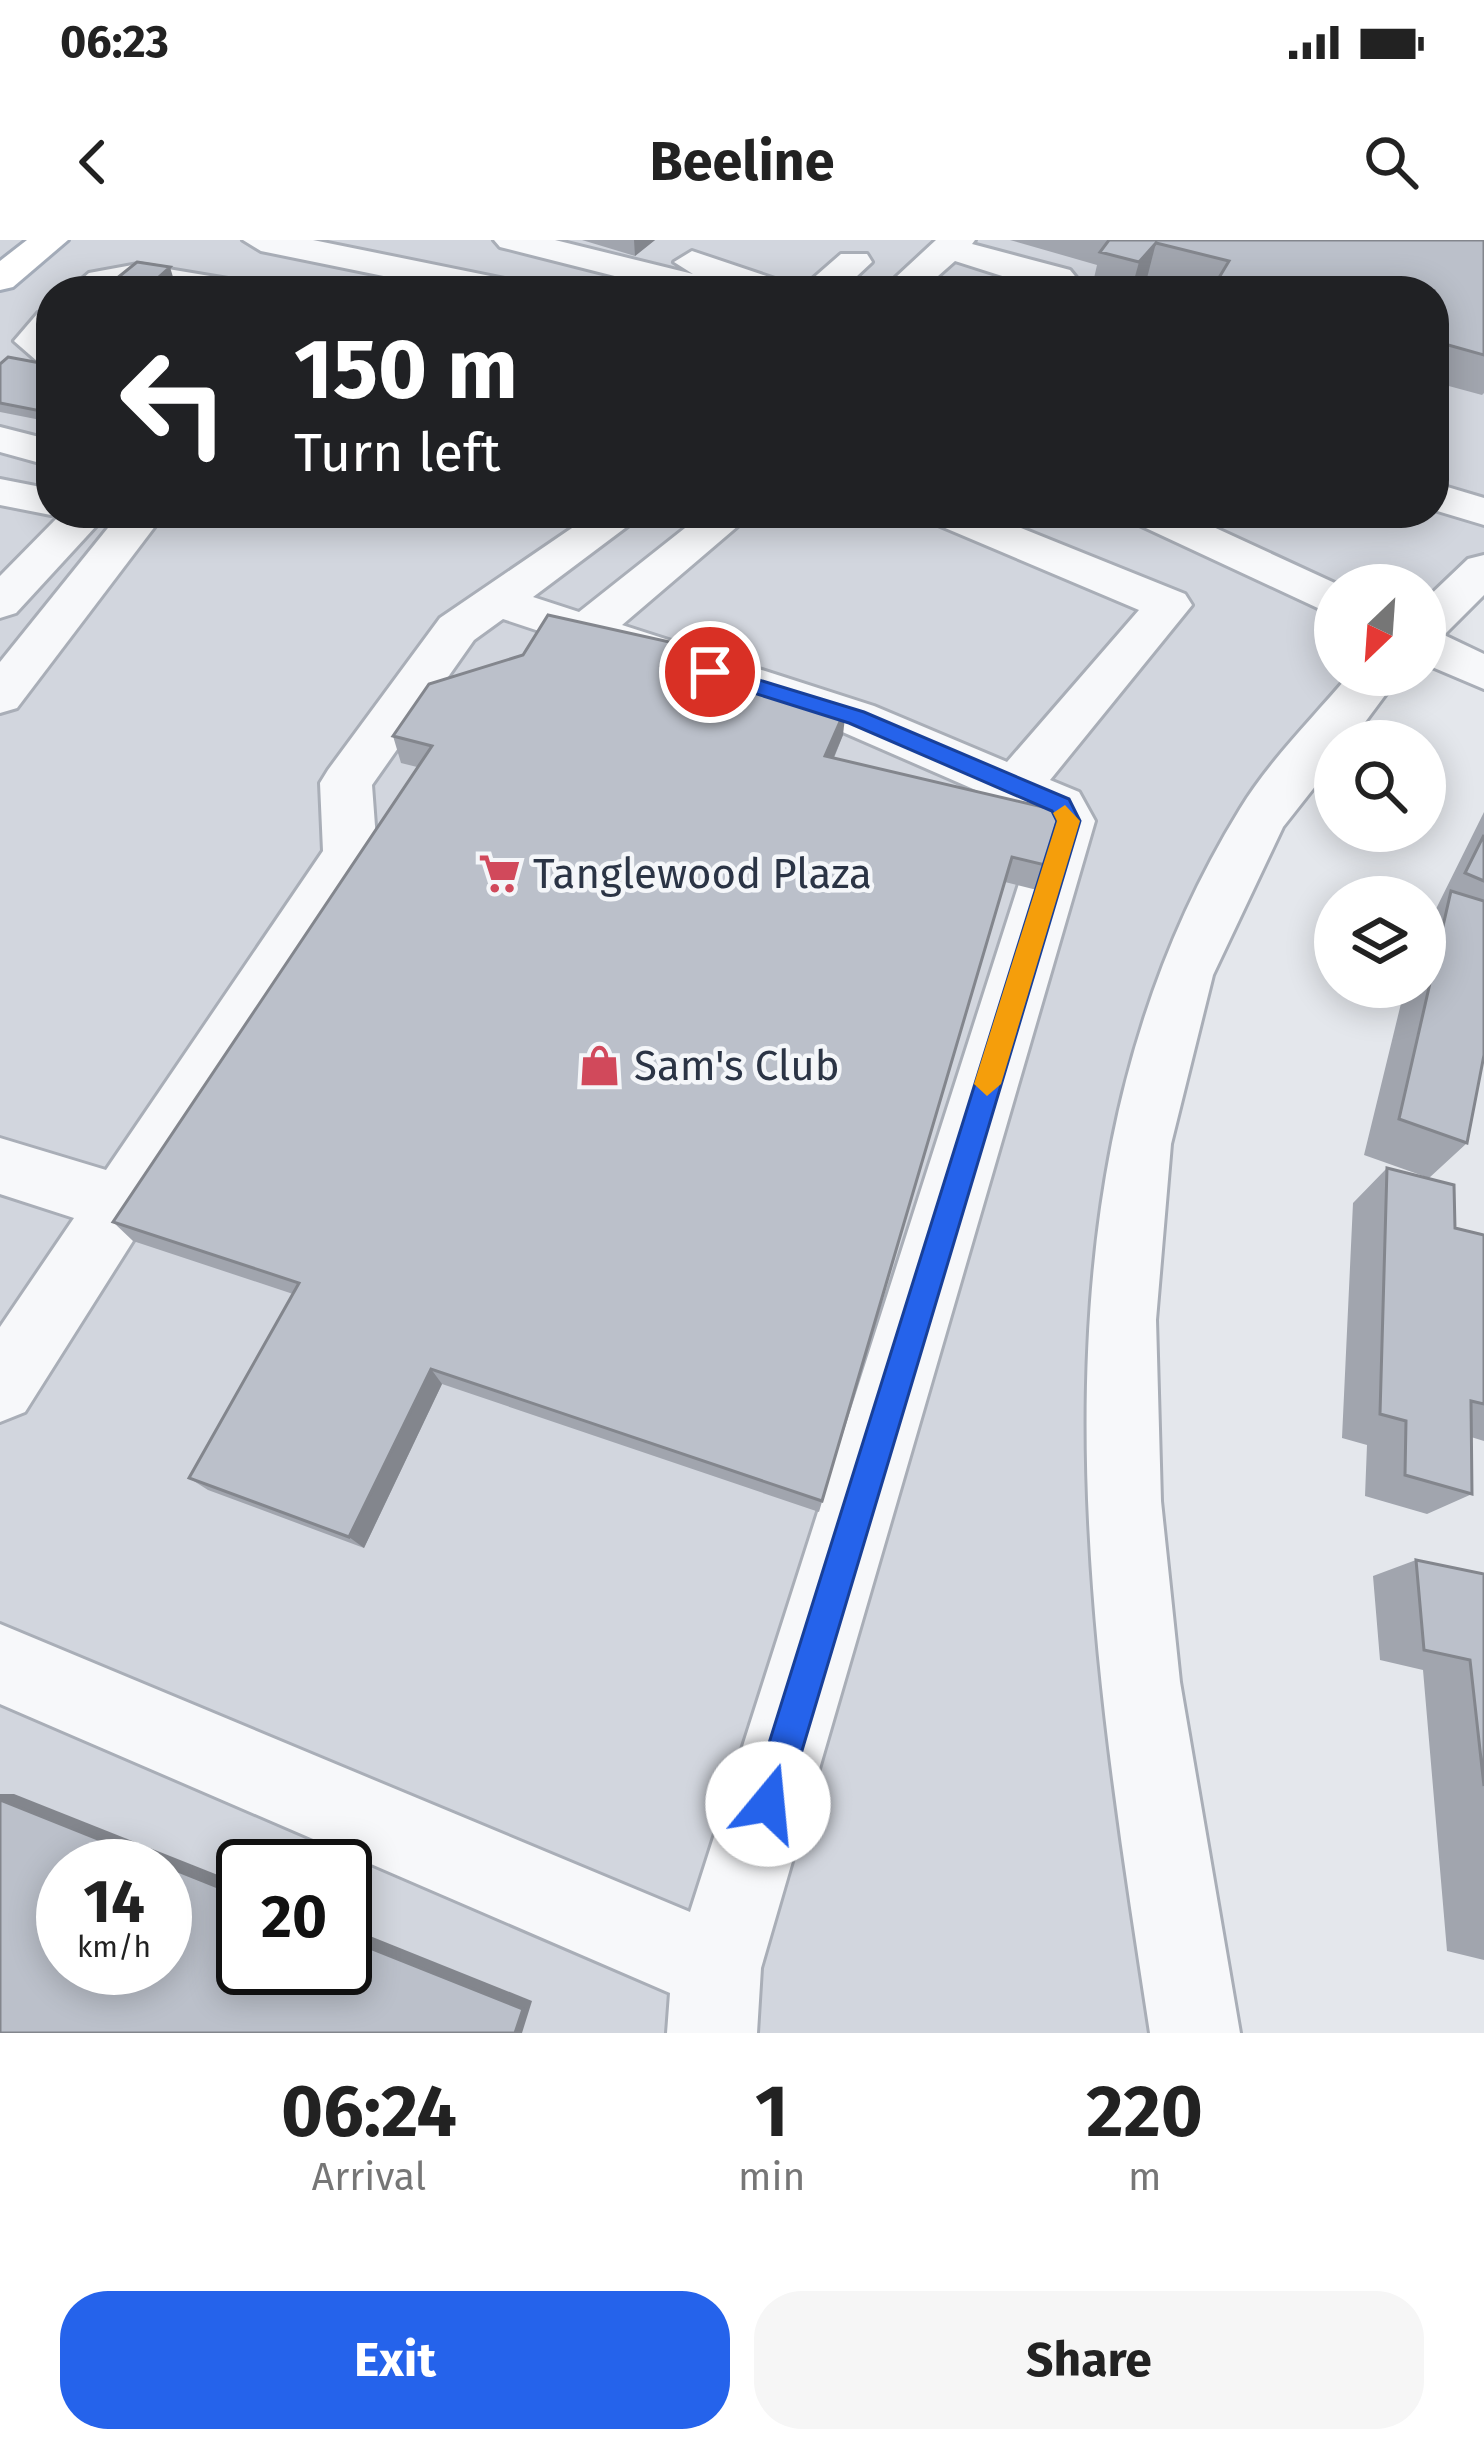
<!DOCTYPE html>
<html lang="en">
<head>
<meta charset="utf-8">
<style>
  :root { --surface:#fff; --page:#f6f6f6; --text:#222; --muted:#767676; --accent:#2563eb }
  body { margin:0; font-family:"Fira Sans",sans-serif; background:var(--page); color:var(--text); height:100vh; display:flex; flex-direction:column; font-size:45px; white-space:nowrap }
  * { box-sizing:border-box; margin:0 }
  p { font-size:39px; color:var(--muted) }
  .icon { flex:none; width:66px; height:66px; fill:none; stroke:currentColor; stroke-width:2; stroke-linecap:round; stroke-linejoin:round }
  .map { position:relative; height:1793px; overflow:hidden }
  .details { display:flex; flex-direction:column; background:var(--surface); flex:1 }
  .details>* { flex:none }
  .top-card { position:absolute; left:36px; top:36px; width:1413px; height:252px; border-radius:48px; box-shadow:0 6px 30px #0003; background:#202124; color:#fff; overflow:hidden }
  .needle { width:78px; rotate:205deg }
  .fabs { position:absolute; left:1314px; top:324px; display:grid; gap:24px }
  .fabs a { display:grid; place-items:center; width:132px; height:132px; border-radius:50%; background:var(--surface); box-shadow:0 6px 30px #0003; font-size:60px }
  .speed { position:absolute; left:36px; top:1599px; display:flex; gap:24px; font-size:60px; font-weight:700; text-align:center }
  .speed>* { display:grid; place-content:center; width:156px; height:156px; border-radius:50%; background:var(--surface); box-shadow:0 6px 30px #0003; line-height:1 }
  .speed small { font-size:30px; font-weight:400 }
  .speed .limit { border:6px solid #111; border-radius:18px; background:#fff; color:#111 }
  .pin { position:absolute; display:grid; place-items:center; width:102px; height:102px; color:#fff; margin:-51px; border:6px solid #fff; border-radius:50%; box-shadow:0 3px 12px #0007 }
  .me { position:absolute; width:132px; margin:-66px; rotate:17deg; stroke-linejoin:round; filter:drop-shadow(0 0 9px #0008) }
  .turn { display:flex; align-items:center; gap:42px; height:252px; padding:0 60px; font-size:54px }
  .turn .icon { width:156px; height:156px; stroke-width:2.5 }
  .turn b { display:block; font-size:84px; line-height:102px }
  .eta { display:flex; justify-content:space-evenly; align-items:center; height:204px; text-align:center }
  .eta b { font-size:72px; font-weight:700; line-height:84px }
  .button { display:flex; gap:24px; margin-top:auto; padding:24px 60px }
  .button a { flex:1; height:138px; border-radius:48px; background:var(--accent); color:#fff; font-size:48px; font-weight:700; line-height:138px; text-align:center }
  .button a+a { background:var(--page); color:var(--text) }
  .status { display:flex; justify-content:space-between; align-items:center; height:84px; padding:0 60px; background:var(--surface); direction:ltr }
  .status svg { height:33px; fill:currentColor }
  header { display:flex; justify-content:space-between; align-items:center; height:156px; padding:0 60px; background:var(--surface); font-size:54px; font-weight:700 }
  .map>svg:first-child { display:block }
  .built { fill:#d2d6de; fill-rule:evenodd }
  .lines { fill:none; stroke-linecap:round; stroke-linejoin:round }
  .minor-casing { stroke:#a9aeb7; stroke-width:6 }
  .major-casing { stroke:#a3abb8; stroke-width:6 }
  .minor { fill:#f7f8fa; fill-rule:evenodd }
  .major { fill:#fff; fill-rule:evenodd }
  .wall { fill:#a1a5ae }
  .shaded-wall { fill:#83868d }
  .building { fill:#bbc0ca; stroke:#83868d; stroke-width:3; fill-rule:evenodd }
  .route { fill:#2563eb; stroke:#184099; stroke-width:3 }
  .slow { fill:#f59e0b }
  .labels { text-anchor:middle; stroke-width:9; stroke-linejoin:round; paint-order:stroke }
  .poi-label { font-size:42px; fill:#2b3445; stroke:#f4f6f9; text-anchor:start }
</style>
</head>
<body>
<div class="status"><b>06:23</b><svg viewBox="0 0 49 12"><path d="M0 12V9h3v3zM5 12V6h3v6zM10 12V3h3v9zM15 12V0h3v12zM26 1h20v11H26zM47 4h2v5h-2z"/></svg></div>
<header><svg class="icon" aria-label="back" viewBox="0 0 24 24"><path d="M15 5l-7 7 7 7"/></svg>Beeline<svg class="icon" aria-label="search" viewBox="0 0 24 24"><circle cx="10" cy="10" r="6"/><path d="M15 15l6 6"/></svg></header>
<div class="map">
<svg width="1484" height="1793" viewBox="0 0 1484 1793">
  <rect width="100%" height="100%" fill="#e4e7ec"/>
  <path class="built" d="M0,0H1484V329L1425,387V345H1335V435H1376L1278,548L1138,916L1195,1793H0ZM51,51H1434V273H51ZM63,1626H165V1728H63ZM243,1626H345V1728H243Z"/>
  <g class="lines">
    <defs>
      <g id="minor">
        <path d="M243,0H313L510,40L528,51H457L261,11Z"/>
        <path d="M494,0H555L693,34L674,22L692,11L802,48L841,14H867L872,22L841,51L733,46L736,51H674L500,7Z"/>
        <path d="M936,0H975L972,4L1070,30L1087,51H1049L955,21L921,51H881Z"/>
        <path d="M138,24L234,40L252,51L138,45L68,51L89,33Z"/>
        <path d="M51,70V125L37,121L14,101L38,73Z"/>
        <path d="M0,187L51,200V226L0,212Z"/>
        <path d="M0,239L51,249V273H59L51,275L0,265Z"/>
        <path d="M1434,243L1484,258V285L1434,270Z"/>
        <path d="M62,273H108L16,373L0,378V336Z"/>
        <path d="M120,273H165L17,468L0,473V422Z"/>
        <path d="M594,273H645L533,357L579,372L704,273H753L622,385L874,466L1007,522L1139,370L931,282L924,273H984L1185,354L1192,365L1050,540L1079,552L1095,581L761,1728L757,1793H667L670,1753L0,1464V1384L690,1672L1040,578L838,490L503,379L474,400L372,545L377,613L369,627L25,1172L0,1182V1087L74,978L0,954V898L106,930L323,611L320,543L328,530L440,378Z"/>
        <path d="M1126,273H1183L1339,345H1335V376L1133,282Z"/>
        <path d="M1484,315V355L1444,395L1484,414V449L1425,424V360L1468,319Z"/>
        <path d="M1349,435H1400L1351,501H1335V521L1283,587L1213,735L1171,904L1156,1080L1161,1261L1180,1442L1240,1793H1150C1088,1387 1013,939 1240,569C1269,521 1313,478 1349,435Z"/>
      </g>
      <path id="major" d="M27,0H68L13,47L0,50V21Z"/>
    </defs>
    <use href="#minor" class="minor-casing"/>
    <use href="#major" class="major-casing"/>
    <use href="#minor" class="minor"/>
    <use href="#major" class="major"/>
  </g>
  <g class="wall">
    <path d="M582,0H655L635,16Z"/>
    <path d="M1010,0H1484V153L1482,155L1434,142V51H1196L1147,38L1135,51H1107L1092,47L1097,25Z"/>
    <path d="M0,124L51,125V182L0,172Z"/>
    <path d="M676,429L843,495L834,518L1045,625L1037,650L1005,642L819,1272L442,1144L364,1308L208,1250L189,1238L293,1054L133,1001L113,982L417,527L401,523L393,496Z"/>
    <path d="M1484,572V815L1467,903L1429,938L1364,915L1405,747H1425V685L1433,675Z"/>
    <path d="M1387,928L1455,988L1484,995V1201L1471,1197L1472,1254L1427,1274L1365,1256L1367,1205L1342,1198L1353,963Z"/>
    <path d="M1416,1320L1484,1334V1720L1447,1711L1423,1430L1380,1420L1373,1336Z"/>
  </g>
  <g class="shaded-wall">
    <path d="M634,0H655L635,16Z"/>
    <path d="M1156,3L1147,38L1135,51H1131L1139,22Z"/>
    <path d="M170,27L173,37L158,51L148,47Z"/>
    <path d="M674,403L676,431L661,426Z"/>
    <path d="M846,468L843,495L823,543L825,516Z"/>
    <path d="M431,1129L442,1144L364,1308L349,1297Z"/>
    <path d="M0,1554H14L243,1645V1657L0,1560Z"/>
    <path d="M345,1686L532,1761L522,1793H515L345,1698Z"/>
  </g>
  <g class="building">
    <path d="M1109,0H1484V115L1434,101V51H1253L1217,41L1229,21L1156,3L1139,22L1100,12Z"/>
    <path d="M137,22L170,27L148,47L167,51H101Z"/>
    <path d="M8,117L51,125V173L0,163V124Z"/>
    <path d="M548,375L674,403L661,426L846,468L825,516L1060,571L1045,625L1012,617L822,1261L431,1129L349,1297L189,1238L299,1043L113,982L432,506L393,496L429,444L523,415Z"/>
    <path d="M1484,595V641L1465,633Z"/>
    <path d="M1451,651L1484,661V815L1467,903L1399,879Z"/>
    <path d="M1387,928L1454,945L1455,988L1484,995V1164L1471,1161L1472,1254L1405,1235L1406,1181L1380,1174Z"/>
    <path d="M1416,1320L1484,1334V1546L1470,1420L1424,1410Z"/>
    <path d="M0,1560L243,1657V1728H345V1698L523,1769L515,1793H0ZM63,1626H165V1728H63Z"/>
  </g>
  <path class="route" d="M710,425L864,472L1069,559L1080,581L786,1564L781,1576L768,1582L755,1576L750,1564L1057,581L1052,571L849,483L703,437L700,432Z"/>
  <path class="slow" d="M1065,565L1080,581L1001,844L987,856L974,844L1057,581L1053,573Z"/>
  <defs>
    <symbol id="supermarket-bare" viewBox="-9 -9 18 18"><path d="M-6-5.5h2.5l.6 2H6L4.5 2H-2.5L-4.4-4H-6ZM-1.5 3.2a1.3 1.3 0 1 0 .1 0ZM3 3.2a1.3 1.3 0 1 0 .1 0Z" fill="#d1495b" stroke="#f4f6f9" stroke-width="2.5" paint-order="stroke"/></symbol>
    <symbol id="shop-bare" viewBox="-9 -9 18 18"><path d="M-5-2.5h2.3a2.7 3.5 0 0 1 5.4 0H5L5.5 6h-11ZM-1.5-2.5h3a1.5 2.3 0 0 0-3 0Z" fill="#d1495b" stroke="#f4f6f9" stroke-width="2.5" paint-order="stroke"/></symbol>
  </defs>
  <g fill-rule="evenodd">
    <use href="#supermarket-bare" x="470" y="604" width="59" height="59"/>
    <use href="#shop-bare" x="570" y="796" width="59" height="59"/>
  </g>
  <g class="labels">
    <g class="poi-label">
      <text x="533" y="648">Tanglewood Plaza</text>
      <text x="634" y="840">Sam's Club</text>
    </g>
  </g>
</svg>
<div class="fabs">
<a><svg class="needle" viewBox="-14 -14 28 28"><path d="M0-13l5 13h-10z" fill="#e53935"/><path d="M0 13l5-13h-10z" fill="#767676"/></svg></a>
<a><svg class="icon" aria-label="search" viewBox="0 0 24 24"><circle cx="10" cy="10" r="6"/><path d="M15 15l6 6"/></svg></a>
<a><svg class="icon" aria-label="layers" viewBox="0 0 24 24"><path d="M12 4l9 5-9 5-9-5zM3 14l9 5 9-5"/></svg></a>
</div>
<div class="speed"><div>14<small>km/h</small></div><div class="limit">20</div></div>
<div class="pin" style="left:710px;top:432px;background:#d93025"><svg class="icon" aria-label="arrive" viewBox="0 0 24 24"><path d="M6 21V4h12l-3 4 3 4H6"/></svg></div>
<svg class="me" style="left:768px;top:1564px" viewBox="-20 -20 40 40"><circle r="19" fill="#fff"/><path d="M0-13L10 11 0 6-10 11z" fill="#2563eb"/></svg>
<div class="top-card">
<div class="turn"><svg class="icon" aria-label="left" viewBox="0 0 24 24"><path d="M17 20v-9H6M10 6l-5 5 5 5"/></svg><div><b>150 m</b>Turn left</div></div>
</div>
</div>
<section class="details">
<div class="eta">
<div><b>06:24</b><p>Arrival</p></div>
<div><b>1</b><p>min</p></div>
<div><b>220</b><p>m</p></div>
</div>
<div class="button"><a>Exit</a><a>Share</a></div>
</section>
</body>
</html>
